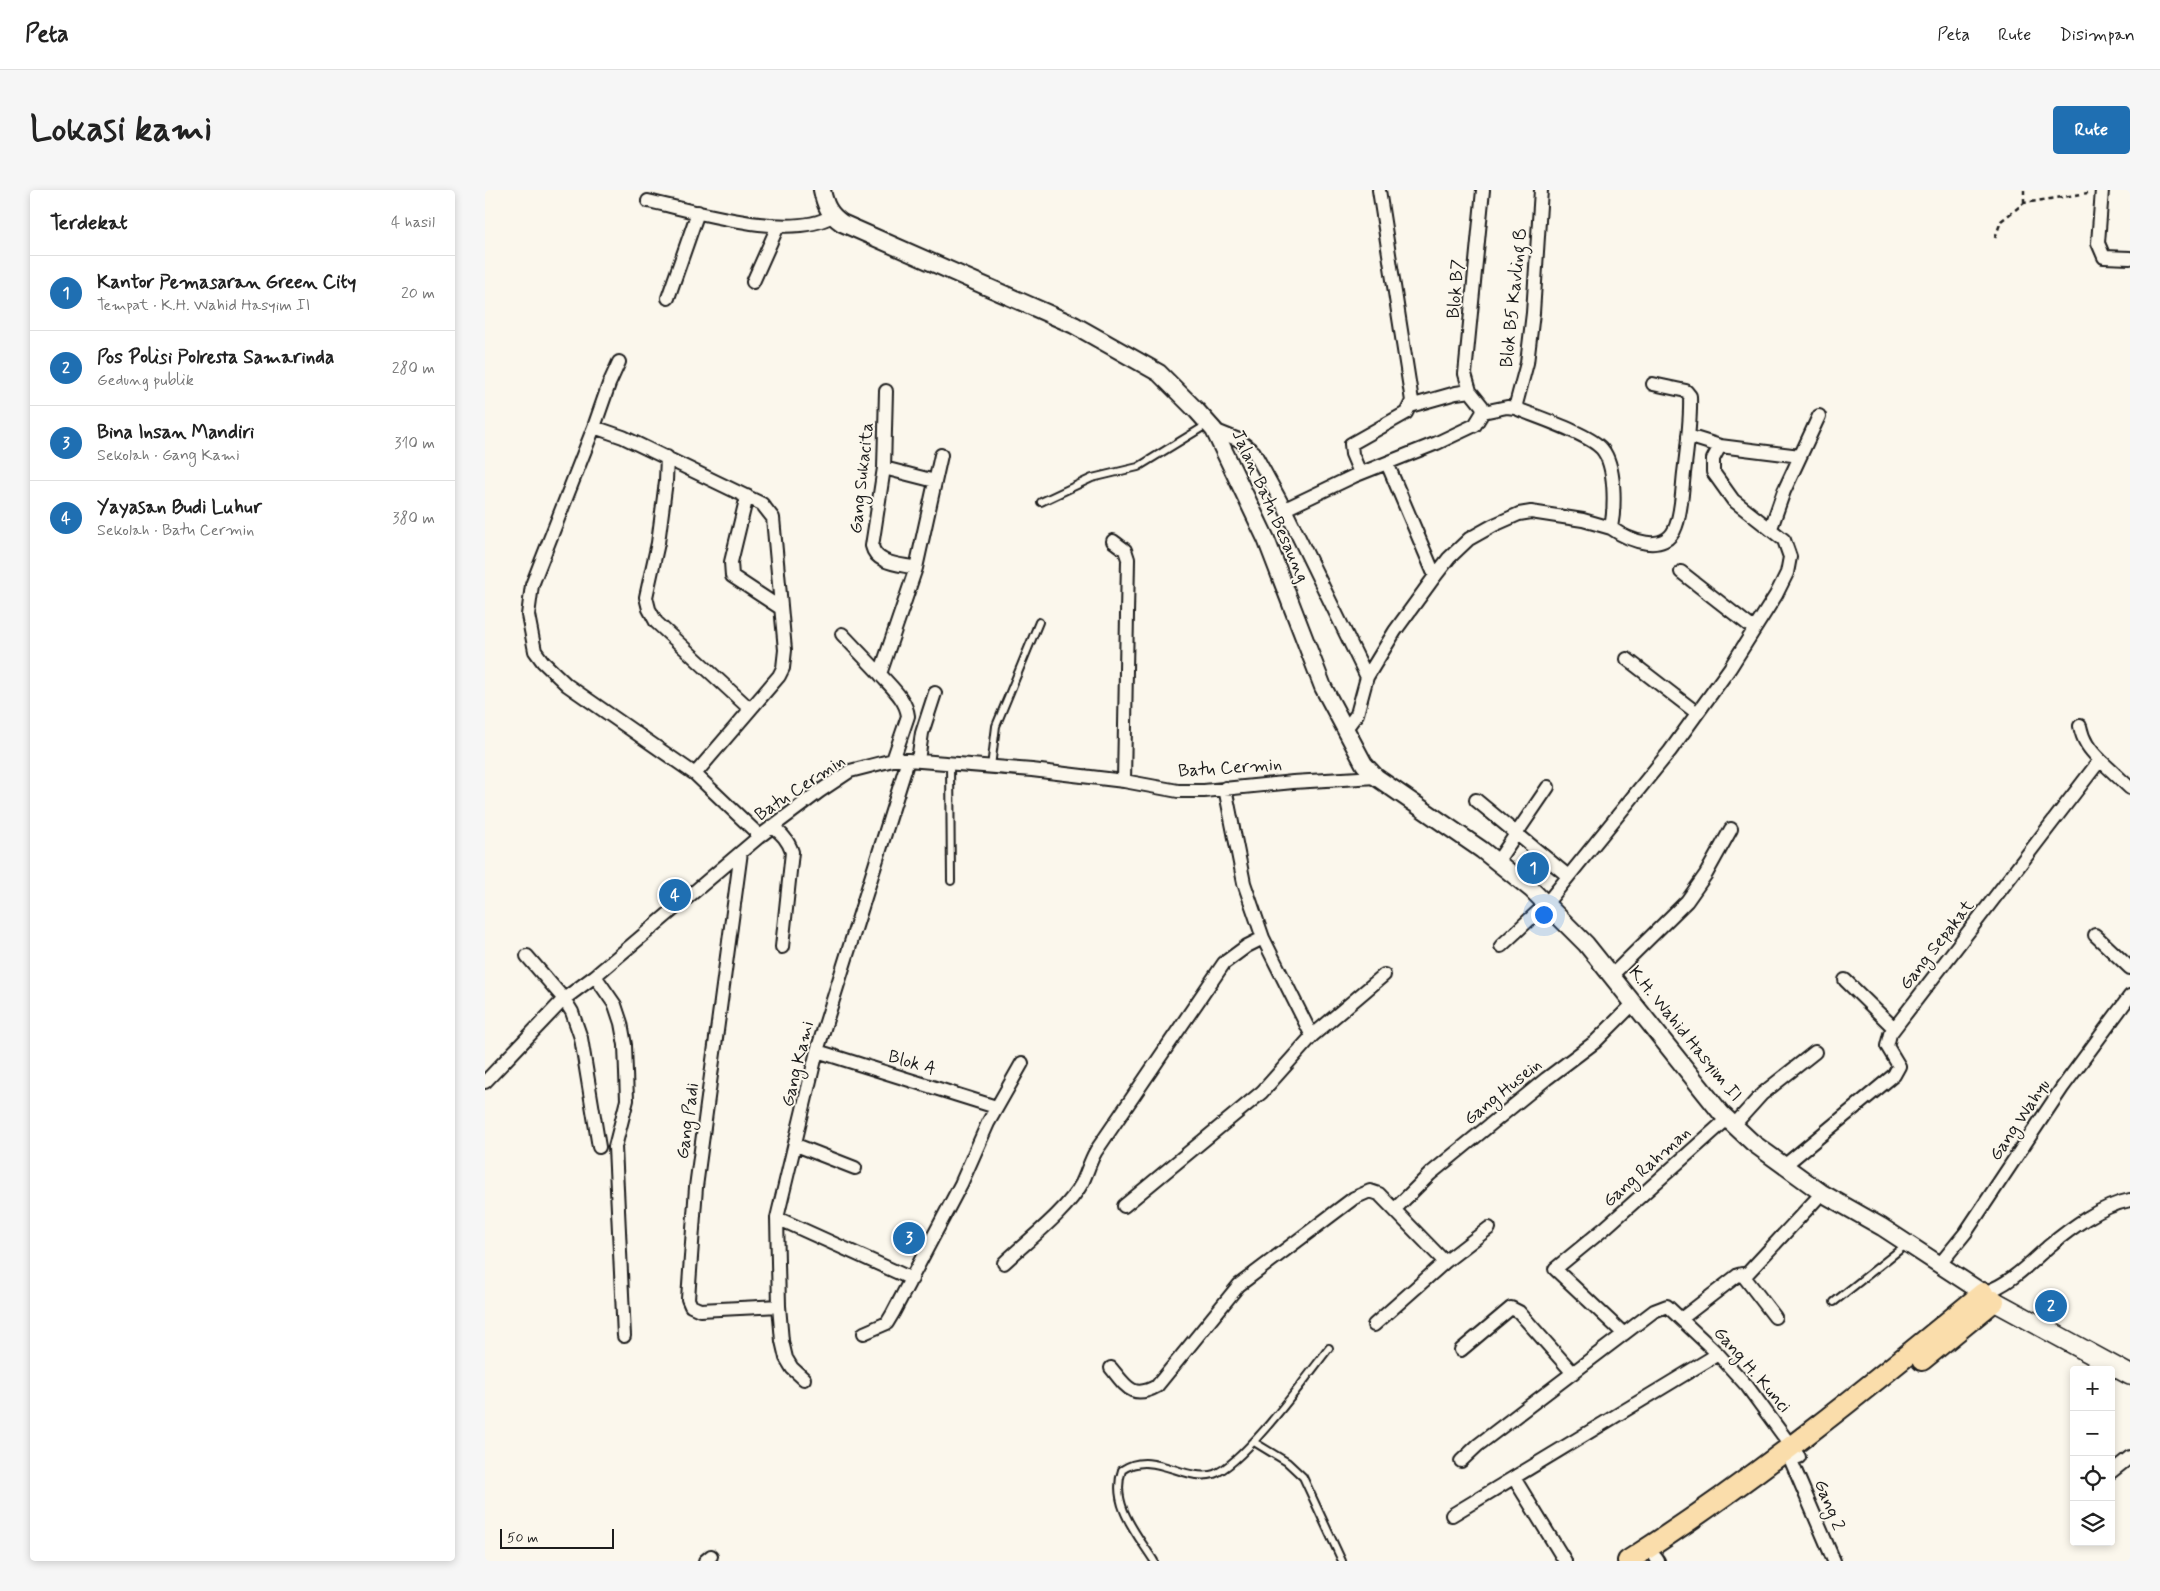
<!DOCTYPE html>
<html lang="id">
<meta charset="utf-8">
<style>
:root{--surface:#fff;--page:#f6f6f6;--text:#222;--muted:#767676;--line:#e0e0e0;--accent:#1f6fb2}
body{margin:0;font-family:Mynerve,sans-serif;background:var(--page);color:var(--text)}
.controls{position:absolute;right:15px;bottom:15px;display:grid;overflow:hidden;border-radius:5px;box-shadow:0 2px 8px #0003}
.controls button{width:45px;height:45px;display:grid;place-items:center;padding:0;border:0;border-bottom:1px solid var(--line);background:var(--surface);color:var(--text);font:25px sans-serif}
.scale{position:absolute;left:15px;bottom:12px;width:114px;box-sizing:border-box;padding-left:5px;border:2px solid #1c1c1c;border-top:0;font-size:14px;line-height:18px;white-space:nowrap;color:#1c1c1c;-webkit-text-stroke:4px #fbf7ec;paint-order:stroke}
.you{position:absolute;left:1058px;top:724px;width:18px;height:18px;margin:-12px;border:4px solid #fff;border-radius:50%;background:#1a73e8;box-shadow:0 0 0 8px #1a73e833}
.badge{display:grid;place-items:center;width:32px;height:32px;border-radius:50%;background:var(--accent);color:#fff;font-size:16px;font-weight:700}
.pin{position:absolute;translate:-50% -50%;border:2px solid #fff;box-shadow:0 1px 5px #0006}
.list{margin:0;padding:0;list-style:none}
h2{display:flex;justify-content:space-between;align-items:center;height:65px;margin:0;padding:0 20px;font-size:21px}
h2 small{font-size:16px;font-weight:400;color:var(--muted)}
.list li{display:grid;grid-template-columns:32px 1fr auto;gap:15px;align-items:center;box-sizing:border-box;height:75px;padding:0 20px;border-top:1px solid var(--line)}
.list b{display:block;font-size:19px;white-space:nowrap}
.list p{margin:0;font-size:16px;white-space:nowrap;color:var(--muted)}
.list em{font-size:16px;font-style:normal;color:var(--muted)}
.icon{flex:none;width:28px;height:28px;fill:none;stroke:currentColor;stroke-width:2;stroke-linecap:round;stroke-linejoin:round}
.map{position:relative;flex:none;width:1645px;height:1371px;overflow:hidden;border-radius:5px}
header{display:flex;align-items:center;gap:30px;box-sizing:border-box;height:70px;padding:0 25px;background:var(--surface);border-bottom:1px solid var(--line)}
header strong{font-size:24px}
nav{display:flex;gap:28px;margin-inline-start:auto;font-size:18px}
.intro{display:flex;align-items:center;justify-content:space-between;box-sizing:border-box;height:120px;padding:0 30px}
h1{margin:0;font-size:35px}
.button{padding:12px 22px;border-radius:5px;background:var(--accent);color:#fff;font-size:18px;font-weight:700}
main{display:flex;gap:30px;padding:0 30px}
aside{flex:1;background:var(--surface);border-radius:5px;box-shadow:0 2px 8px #0003}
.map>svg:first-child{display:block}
</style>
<header>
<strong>Peta</strong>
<nav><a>Peta</a><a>Rute</a><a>Disimpan</a></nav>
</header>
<div class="intro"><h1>Lokasi kami</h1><a class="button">Rute</a></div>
<main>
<aside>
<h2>Terdekat<small>4 hasil</small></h2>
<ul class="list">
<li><span class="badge">1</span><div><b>Kantor Pemasaran Green City</b><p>Tempat · K.H. Wahid Hasyim II</p></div><em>20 m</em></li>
<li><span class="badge">2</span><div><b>Pos Polisi Polresta Samarinda</b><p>Gedung publik</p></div><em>280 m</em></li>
<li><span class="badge">3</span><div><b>Bina Insan Mandiri</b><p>Sekolah · Gang Kami</p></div><em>310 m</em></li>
<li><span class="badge">4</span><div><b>Yayasan Budi Luhur</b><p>Sekolah · Batu Cermin</p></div><em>380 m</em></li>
</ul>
</aside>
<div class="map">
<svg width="1645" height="1371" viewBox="0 0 1645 1371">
<rect width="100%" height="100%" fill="#fbf7ec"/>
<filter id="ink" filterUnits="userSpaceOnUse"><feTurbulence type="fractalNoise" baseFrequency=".02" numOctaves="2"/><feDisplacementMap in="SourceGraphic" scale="10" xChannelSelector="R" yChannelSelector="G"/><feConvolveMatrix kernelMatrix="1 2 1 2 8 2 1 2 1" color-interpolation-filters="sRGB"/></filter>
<g filter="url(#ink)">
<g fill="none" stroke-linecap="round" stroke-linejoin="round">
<defs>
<path id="service" d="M 556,312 L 607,288 L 653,277 L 723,234
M 465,573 L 466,691
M 506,577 L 511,536 L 554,432
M 1349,1112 L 1422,1054
M 769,1252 L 802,1272 L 818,1287 L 857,1371
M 669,1371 C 652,1344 625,1314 637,1280 C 668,1259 700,1293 729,1284 C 759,1274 822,1186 844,1158"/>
<path id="minor" d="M 1617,0 L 1613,53 L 1619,67 L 1645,68
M 163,11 C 210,21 305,51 347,26
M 268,92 L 293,36
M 183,108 L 213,22
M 401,201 L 399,278 L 387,356 C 391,374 414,374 431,378
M 925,216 L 971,203 L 985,201
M 1030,218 L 1042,173 L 1048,123 L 1056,0
M 109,237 L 124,194 L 134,172
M 729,240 L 754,250 L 769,262 L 800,319 L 882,487 L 872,524 L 860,540
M 1203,246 L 1235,256 L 1315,266
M 182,267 L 181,291 L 173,353 L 161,407 L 164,419 L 171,432 L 265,519
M 902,273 L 950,386
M 399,278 L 450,291
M 875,283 L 867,264 L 866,254 L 921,223 L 927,211 L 894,0
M 262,306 L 246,372 L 247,386 L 294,417
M 800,319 L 869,286 L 952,253 L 990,235 L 998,222 L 997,216 L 985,201 L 980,184 L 998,0
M 1126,338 C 1143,350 1181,366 1191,336 C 1197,320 1197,300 1199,283 C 1202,258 1206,231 1205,206 L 1201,201 L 1168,194
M 1286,338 L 1299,301 L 1334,226
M 628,351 L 640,360 L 643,369 L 639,591
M 1196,382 L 1269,439
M 357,444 L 395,484
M 1142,469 L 1212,523
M 882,487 L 910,441 L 950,386 L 964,368 L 984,349 L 1009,335 L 1034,324 L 1046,322 L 1098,330 L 1126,338 C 1130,317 1131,276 1117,259 C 1105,244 1049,226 1030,218 L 1022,217 L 998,222
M 1595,536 C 1598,551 1604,559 1615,570
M 408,570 L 423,526 C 421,509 406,497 395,484 L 431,378 L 456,265
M 433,570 L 437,543 L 450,503
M 210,584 L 294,486 L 298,478 L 300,460 L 288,328 L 277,314 L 138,247 L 109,237 L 47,395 L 43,425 L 50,461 L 58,472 L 82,495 L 210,584 L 275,646
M 740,598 L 759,693 L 778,748 L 827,846
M 991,610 L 1083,686
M 287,636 C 297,644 303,650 307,662 L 297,757
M 256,662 L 211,997 L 203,1109 L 206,1116 L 215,1120 L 294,1116
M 1012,672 L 1063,597
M 1610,745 L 1645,778
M 1016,756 L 1061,714 L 1185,561 L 1245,478 L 1291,405 L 1302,383 L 1305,367 L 1299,350 L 1248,310 L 1228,282 L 1228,269 L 1235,256
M 42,766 L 79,809 L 87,822 L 96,848 L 114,957
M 1127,785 L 1202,711 L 1221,684 L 1246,639
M 110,786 L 130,815 L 136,833 L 140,855 L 142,910 L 130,957 L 139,1146
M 1360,790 L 1409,838
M 332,861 L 511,917
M 0,892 L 79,809 L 110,786 L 275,646 L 335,601 L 365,581 L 408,570 L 423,570 L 547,580 L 639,591 L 693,601 L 719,601 L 808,592 L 891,587
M 1249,935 L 1277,904 L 1330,862
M 311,955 L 370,978
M 1299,976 L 1409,885 L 1414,876 L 1402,856 L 1405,844 L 1615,570 L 1645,598
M 639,1016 L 777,902 L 827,846 L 899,785
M 910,1019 L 945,984 L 1061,889 L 1110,852 L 1149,813
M 292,1028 L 427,1089
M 960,1072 L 1004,1038
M 519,1073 C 542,1051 582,1021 597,993 C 602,983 605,971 611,961 L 739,773 L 762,756 L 778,748
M 1455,1074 L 1481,1042 L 1577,898 L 1645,806
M 1260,1086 L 1337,1003
M 1498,1103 C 1524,1095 1543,1075 1563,1057 C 1586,1038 1615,1016 1645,1010
M 1196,1129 L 1253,1085 L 1257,1084 L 1290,1127
M 379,1143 L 402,1133 L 408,1123 L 476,994 L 503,933 L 537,873
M 1139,1144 L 1070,1079 L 1120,1038 L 1242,929
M 976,1160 L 1026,1118 L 1034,1122 L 1088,1183
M 626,1178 C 641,1196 647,1210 672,1196 L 754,1095 L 869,1008 L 885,1001 L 894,1004 L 960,1072 L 889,1135
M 319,1189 L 307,1178 L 301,1168 L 297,1151 L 294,1116 L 292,1028 L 332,861 L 423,570
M 976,1271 L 993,1255 L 1169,1121 L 1182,1116 L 1233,1164 L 1262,1196 L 1314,1267
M 1307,1273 L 1349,1371
M 1626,1282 L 1645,1267
M 1029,1288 L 1080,1371
M 967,1325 L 1233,1164
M 1171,1368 L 1173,1371
M 220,1371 L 226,1366"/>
<path id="tertiary" d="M 337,0 C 340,15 344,24 357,33 L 589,135 L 674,183 L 712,221 L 729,240 L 781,349 L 838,497 L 879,574 L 891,587 L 997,660 L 1047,700 L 1101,754 L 1236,923 L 1268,953 L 1337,1003 L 1397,1037 L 1498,1103"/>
<path id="secondary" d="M 1498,1103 L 1509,1111 L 1645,1185"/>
<path id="primary" d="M 1437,1170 L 1509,1111
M 1143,1371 C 1268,1291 1383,1198 1498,1103"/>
</defs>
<!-- service casing -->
<use href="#service" stroke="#1c1c1c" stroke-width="10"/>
<!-- minor casing -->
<use href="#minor" stroke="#1c1c1c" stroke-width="16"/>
<!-- tertiary casing -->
<use href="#tertiary" stroke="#1c1c1c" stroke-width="20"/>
<!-- secondary casing -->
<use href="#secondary" stroke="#1c1c1c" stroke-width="22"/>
<!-- primary casing -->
<use href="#primary" stroke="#1c1c1c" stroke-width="24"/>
<!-- path -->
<path stroke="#1c1c1c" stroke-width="2.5" stroke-dasharray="5 4" stroke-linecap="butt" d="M 1539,13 L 1539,0
M 1510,48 L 1516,31 L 1539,13 L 1603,3"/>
<!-- service -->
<use href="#service" stroke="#fbf7ec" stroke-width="6"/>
<!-- minor -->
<use href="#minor" stroke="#fbf7ec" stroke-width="12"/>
<!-- tertiary -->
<use href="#tertiary" stroke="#fbf7ec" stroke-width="16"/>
<!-- secondary -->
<use href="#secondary" stroke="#fbf7ec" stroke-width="19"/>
<!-- primary -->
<use href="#primary" stroke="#faddab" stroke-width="20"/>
</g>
</g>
<g text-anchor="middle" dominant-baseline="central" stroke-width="4" stroke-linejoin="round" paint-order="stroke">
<!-- street labels -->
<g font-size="18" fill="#1c1c1c" stroke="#fbf7ec">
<text transform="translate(971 99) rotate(-85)">Blok B7</text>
<text transform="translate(1029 108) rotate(-84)">Blok B5 Kavling B</text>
<text transform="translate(377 288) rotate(-84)">Gang Sukacita</text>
<text transform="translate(785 316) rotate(66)">Jalan Batu Besaung</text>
<text transform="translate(745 578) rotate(-4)">Batu Cermin</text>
<text transform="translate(315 598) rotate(-34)">Batu Cermin</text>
<text transform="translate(1452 755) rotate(-52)">Gang Sepakat</text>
<text transform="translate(1200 844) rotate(51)">K.H. Wahid Hasyim II</text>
<text transform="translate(427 873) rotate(16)">Blok A</text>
<text transform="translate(313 874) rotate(-76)">Gang Kami</text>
<text transform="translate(1018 902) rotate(-39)">Gang Husein</text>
<text transform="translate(1535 930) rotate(-56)">Gang Wahyu</text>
<text transform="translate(203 931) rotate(-82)">Gang Padi</text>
<text transform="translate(1162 977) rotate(-42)">Gang Rahman</text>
<text transform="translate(1267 1180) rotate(49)">Gang H. Kunci</text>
<text transform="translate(1344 1315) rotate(68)">Gang 2</text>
</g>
</g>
</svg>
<div class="controls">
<button>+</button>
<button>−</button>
<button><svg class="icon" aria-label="locate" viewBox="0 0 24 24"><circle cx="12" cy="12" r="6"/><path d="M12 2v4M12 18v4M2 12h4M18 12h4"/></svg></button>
<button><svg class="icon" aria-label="layers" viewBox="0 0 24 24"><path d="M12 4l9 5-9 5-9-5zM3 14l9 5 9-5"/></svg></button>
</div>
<div class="scale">50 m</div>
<div class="you"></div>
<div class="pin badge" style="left:1048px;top:678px">1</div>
<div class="pin badge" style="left:1566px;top:1116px">2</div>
<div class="pin badge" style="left:424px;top:1048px">3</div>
<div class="pin badge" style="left:190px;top:705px">4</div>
</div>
</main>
